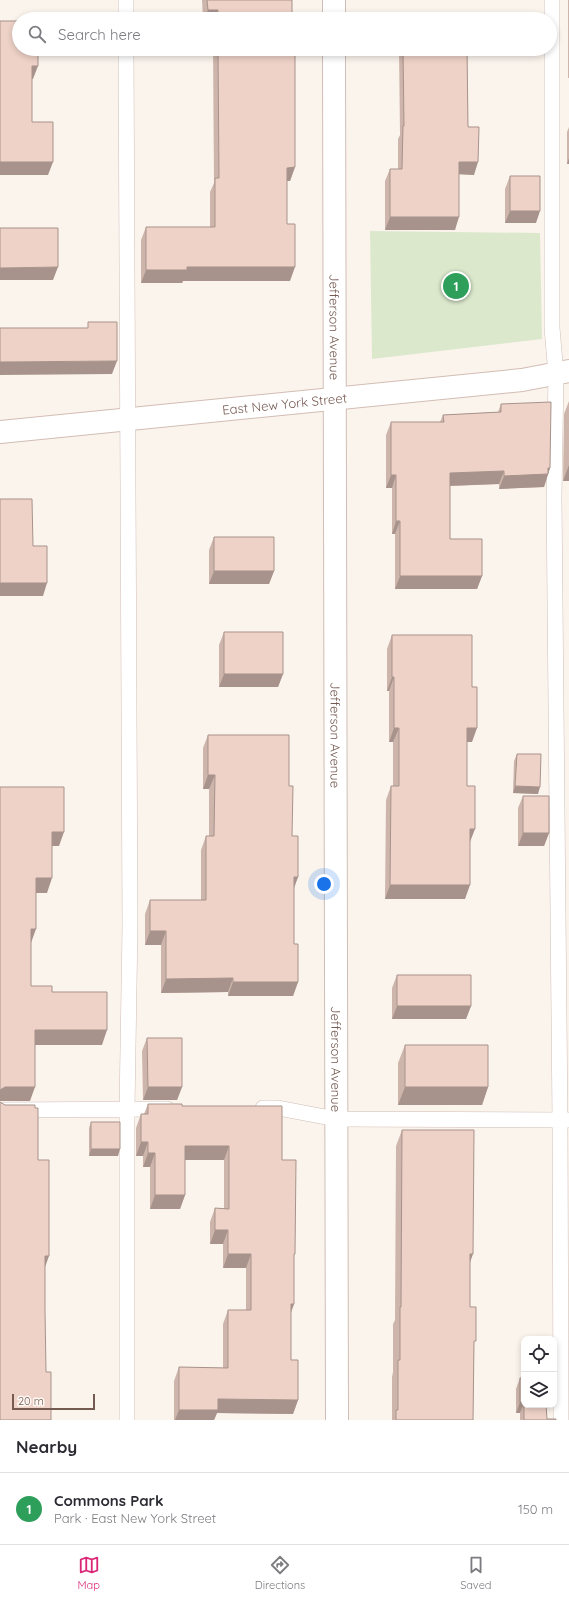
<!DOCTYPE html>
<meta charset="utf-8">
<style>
:root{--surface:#fff;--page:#f2f2f3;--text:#2b2b33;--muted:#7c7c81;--line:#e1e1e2;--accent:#db2777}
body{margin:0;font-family:Quicksand,sans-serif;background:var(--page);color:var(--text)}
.controls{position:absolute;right:12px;bottom:12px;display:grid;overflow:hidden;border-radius:8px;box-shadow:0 2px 6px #0003}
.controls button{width:36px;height:36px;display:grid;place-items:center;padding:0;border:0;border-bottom:1px solid var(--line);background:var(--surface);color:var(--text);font:20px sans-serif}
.scale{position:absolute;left:12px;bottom:10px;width:83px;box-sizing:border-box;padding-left:4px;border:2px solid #755a51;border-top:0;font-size:11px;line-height:14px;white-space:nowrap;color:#755a51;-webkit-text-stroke:3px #fef9f4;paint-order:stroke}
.you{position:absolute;left:324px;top:884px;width:14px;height:14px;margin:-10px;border:3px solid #fff;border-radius:50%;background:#1a73e8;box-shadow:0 0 0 6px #1a73e833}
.badge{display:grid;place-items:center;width:26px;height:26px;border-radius:50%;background:var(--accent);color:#fff;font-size:13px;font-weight:700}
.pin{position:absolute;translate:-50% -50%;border:2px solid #fff;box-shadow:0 1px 4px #0006}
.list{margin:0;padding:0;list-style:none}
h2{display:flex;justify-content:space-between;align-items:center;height:52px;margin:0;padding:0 16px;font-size:17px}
h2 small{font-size:13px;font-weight:400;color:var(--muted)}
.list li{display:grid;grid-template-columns:26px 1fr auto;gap:12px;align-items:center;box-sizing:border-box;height:72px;padding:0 16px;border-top:1px solid var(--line)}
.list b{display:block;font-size:15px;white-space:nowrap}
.list p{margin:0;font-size:13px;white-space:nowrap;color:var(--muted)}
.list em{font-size:13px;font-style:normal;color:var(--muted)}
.icon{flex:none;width:22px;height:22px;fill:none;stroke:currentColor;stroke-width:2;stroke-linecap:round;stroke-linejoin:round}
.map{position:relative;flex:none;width:569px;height:1420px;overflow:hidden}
.search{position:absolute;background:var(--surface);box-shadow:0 2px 6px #0003;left:12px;right:12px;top:12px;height:44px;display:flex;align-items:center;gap:10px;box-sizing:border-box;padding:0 14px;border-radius:22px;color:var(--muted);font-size:15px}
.sheet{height:124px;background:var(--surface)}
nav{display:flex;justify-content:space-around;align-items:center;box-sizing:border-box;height:56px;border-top:1px solid var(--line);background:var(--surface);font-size:11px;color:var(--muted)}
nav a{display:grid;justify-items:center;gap:2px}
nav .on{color:var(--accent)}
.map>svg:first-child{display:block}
</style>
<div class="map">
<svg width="569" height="1420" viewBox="0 0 569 1420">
<rect width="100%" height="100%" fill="#fbf4ed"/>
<!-- green -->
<path fill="#dbe8cc" d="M 370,231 L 540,233 L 542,339 L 372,359 Z"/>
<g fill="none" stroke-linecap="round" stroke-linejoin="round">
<defs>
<path id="lane" d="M 126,0 L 126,19
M 552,0 L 552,328 L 556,374 L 554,497 L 560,1120 L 561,1420
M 126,49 L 130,926 L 127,1109 L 127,1420
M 263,1108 L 278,1108 L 336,1119 L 569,1120
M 0,1110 L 167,1109"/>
<g id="street">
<path d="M 334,0 L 334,19"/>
<path id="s1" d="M 334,49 L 337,1420"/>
</g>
<g id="secondary">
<path id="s2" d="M 0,432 L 522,380 L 569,371"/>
</g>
</defs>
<!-- lane casing -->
<use href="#lane" stroke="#cfbeb6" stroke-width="16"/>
<!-- street casing -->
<use href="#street" stroke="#cfbeb6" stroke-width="24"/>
<!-- secondary casing -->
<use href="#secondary" stroke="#d2bdb3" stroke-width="24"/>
<!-- lane -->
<use href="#lane" stroke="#fff" stroke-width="15"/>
<!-- street -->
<use href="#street" stroke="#fff" stroke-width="22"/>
<!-- secondary -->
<use href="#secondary" stroke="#fff" stroke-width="22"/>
</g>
<!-- wall -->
<path fill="#cdb5ab" d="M 202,0 L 292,0 L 292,19 L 203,19 Z
M 568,0 L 569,0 L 569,78 L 568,78 Z
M 213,49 L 295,49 L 295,167 L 290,181 L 287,181 L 287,224 L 290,281 L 183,281 L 182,283 L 141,283 L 141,240 L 146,227 L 210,227 L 210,192 L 214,183 Z
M 399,49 L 467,49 L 468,127 L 474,175 L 459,174 L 455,230 L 385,230 L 385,181 L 390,169 L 398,169 L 398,139 L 400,135 Z
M 569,127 L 569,164 L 567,164 L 567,132 Z
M 510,176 L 536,223 L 505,223 L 505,189 Z
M 569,401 L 569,481 L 563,481 L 564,414 Z
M 501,404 L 550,468 L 544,487 L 499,489 L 499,484 L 450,486 L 450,539 L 482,576 L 477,589 L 395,589 L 395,534 L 392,534 L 392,488 L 386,488 L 386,435 L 391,422 L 440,422 L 443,415 L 498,412 Z
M 214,537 L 274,571 L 269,584 L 209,584 L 209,550 Z
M 224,632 L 283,674 L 278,687 L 219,687 L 219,645 Z
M 392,635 L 472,742 L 467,742 L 467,786 L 470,842 L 465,899 L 385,899 L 386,800 L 391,786 L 393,786 L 393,742 L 389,742 L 389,691 L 387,691 L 387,649 Z
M 208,735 L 289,786 L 292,836 L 298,877 L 294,886 L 294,944 L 298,982 L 293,996 L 228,996 L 228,992 L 161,993 L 161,945 L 145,945 L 145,914 L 150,900 L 201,900 L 201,850 L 206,836 L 209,836 L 209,789 L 203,789 L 203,748 Z
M 517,754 L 538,794 L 513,793 L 514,761 Z
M 523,796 L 549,833 L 544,846 L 518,846 L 518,808 Z
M 397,975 L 471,1006 L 466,1019 L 392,1019 L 392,988 Z
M 147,1038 L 182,1087 L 177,1100 L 143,1100 L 142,1051 Z
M 405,1045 L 488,1087 L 482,1105 L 398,1105 L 398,1063 Z
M 148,1104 L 182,1106 L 282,1160 L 294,1259 L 294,1304 L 291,1312 L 291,1360 L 298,1400 L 293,1414 L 217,1413 L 214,1420 L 174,1420 L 174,1381 L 179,1367 L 223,1368 L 223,1324 L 228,1310 L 246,1310 L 246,1268 L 223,1268 L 223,1244 L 210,1244 L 210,1222 L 215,1208 L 224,1209 L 224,1160 L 185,1160 L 185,1195 L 180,1209 L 150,1209 L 150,1167 L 143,1167 L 143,1156 L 136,1156 L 136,1128 L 141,1114 L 144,1114 Z
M 91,1122 L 118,1156 L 89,1156 L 89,1128 Z
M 402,1130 L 470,1262 L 470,1307 L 474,1347 L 473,1420 L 392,1420 L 392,1377 L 393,1372 L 393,1324 L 395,1320 L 396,1146 Z
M 520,1378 L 547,1419 L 556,1420 L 520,1420 L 520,1413 L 516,1413 L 516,1389 Z"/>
<!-- shaded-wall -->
<path fill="#a7938b" d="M 208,10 L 218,10 L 214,19 L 204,19 Z
M 32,66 L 38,66 L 33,79 L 27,79 Z
M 569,158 L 569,164 L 567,164 Z
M 0,162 L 53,162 L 48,175 L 0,175 Z
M 459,162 L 478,162 L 474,175 L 455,174 Z
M 295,167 L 290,181 L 282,181 L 287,168 Z
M 510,211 L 540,211 L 536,223 L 505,223 Z
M 390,217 L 459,217 L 455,230 L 385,230 Z
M 58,267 L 53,280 L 0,280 L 0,268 Z
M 187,267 L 295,267 L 290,281 L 183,281 L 182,283 L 141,283 L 146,270 Z
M 117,361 L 112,374 L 0,375 L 0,362 Z
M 569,465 L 569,481 L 563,481 Z
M 548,468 L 550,468 L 544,487 L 499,489 L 504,476 Z
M 504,471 L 499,484 L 445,486 L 450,473 Z
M 391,475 L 396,475 L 392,488 L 386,488 Z
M 396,521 L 400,521 L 395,534 L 392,534 Z
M 214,571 L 274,571 L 269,584 L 209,584 Z
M 400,576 L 482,576 L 477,589 L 395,589 Z
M 0,583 L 47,583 L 43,596 L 0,596 Z
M 224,674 L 283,674 L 278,687 L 219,687 Z
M 392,677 L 394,677 L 389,691 L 387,691 Z
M 394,728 L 399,728 L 393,742 L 389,742 Z
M 467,728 L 477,728 L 472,742 L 462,742 Z
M 208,775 L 215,775 L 209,789 L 203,789 Z
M 515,786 L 540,787 L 538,794 L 513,793 Z
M 470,829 L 475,829 L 470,842 Z
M 52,832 L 64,832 L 59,846 L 47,846 Z
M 523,833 L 549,833 L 544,846 L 518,846 Z
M 294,877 L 298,877 L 293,891 Z
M 36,878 L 52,878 L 47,893 L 31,893 Z
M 390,885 L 470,885 L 465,899 L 385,899 Z
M 31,929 L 36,929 L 31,943 Z
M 150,931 L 166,931 L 161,945 L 145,945 Z
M 233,978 L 228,992 L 161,993 L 166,979 Z
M 233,982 L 298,982 L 293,996 L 228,996 Z
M 397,1006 L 471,1006 L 466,1019 L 392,1019 Z
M 35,1030 L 107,1030 L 102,1045 L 30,1045 Z
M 5,1087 L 35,1087 L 30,1101 L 0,1101 L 0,1090 Z
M 148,1087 L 182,1087 L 177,1100 L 143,1100 Z
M 405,1087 L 488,1087 L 482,1105 L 398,1105 Z
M 141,1142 L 148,1142 L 143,1156 L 136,1156 Z
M 185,1146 L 229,1146 L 224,1160 L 180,1160 Z
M 91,1149 L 120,1149 L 118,1156 L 89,1156 Z
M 148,1153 L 155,1153 L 150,1167 L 143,1167 Z
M 155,1195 L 185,1195 L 180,1209 L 150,1209 Z
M 215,1230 L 228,1230 L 223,1244 L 210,1244 Z
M 228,1254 L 251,1254 L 246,1268 L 223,1268 Z
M 470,1254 L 473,1254 L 467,1271 Z
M 45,1256 L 49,1256 L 44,1270 Z
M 291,1304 L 294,1304 L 289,1318 Z
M 218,1399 L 298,1400 L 293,1414 L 217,1413 L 214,1420 L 175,1420 L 179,1410 Z
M 520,1402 L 524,1402 L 524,1403 L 520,1413 L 516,1413 Z"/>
<!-- building -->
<path fill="#eed2c7" stroke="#a7938b" d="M 207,0 L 292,0 L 292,19 L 218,19 L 218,10 L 208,10 Z
M 0,21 L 19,21 L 19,49 L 38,49 L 38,66 L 32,66 L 32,122 L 53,122 L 53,162 L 0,162 Z
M 218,49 L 295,49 L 295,167 L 287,168 L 287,224 L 295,224 L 295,267 L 187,267 L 187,270 L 146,270 L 146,227 L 215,227 L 215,178 L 219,178 Z
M 403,49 L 467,49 L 468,127 L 479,127 L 478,162 L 459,162 L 459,217 L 390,217 L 390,169 L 402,169 L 403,126 L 404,126 Z
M 510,176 L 540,176 L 540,211 L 510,211 Z
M 0,228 L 58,228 L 58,267 L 0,268 Z
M 88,322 L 117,322 L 117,361 L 0,362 L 0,328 L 88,328 Z
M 551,402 L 550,468 L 548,468 L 548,474 L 504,476 L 504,471 L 450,473 L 450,539 L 482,539 L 482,576 L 400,576 L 400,521 L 396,521 L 396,475 L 391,475 L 391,422 L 444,422 L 443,415 L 501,412 L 501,404 Z
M 0,499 L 32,499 L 33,546 L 47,546 L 47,583 L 0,583 Z
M 214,537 L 274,537 L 274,571 L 214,571 Z
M 224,632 L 283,632 L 283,674 L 224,674 Z
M 392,635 L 472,635 L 472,687 L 477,687 L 477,728 L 467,728 L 467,786 L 475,786 L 475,829 L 470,829 L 470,885 L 390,885 L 391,786 L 399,786 L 399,728 L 394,728 L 394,677 L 392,677 Z
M 208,735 L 289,735 L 289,786 L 293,786 L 292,836 L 298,836 L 298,877 L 294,877 L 294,944 L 298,944 L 298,982 L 233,982 L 233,978 L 166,979 L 166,931 L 150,931 L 150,900 L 206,900 L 206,836 L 214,836 L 215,775 L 208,775 Z
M 517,754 L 541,754 L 540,787 L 515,786 Z
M 0,787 L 64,787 L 64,832 L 52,832 L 52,878 L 36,878 L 36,929 L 31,929 L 31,986 L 52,986 L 52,992 L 107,992 L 107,1030 L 35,1030 L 35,1087 L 5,1087 L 0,1090 Z
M 523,796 L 549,796 L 549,833 L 523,833 Z
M 397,975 L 471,975 L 471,1006 L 397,1006 Z
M 147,1038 L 182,1038 L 182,1087 L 148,1087 Z
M 405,1045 L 488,1045 L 488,1087 L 405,1087 Z
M 0,1102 L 5,1105 L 35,1105 L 35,1108 L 38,1108 L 38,1160 L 49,1160 L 49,1256 L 45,1256 L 45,1310 L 46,1372 L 51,1372 L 51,1420 L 0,1420 Z
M 148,1104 L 182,1104 L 182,1106 L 282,1106 L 282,1160 L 296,1160 L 295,1254 L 294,1254 L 294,1304 L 291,1304 L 291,1360 L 298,1360 L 298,1400 L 218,1399 L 218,1410 L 179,1410 L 179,1367 L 228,1368 L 228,1310 L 251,1310 L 251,1254 L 228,1254 L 228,1230 L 215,1230 L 215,1208 L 229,1209 L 229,1146 L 185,1146 L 185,1195 L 155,1195 L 155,1153 L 148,1153 L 148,1142 L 141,1142 L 141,1114 L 148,1114 Z
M 91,1122 L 120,1122 L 120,1149 L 91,1149 Z
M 402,1130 L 474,1130 L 473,1254 L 470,1254 L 470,1307 L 476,1307 L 476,1341 L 474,1341 L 473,1420 L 396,1420 L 396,1410 L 398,1410 L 398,1360 L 400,1360 L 400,1307 L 401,1307 Z
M 520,1378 L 524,1378 L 524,1402 L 520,1402 Z
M 524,1405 L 546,1405 L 547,1419 L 556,1419 L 556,1420 L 524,1420 Z"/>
<g text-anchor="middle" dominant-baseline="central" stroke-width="4" stroke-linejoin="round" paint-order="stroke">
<!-- street labels -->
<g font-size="13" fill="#755a51" stroke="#fef9f4">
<text stroke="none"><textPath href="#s1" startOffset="278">Jefferson Avenue</textPath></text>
<text stroke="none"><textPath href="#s2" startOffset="286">East New York Street</textPath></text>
<text stroke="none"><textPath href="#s1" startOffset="686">Jefferson Avenue</textPath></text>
<text stroke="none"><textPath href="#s1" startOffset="1010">Jefferson Avenue</textPath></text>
</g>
</g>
</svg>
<div class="controls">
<button><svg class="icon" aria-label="locate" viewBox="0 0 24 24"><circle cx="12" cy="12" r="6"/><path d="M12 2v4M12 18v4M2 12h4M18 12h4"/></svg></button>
<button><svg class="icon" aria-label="layers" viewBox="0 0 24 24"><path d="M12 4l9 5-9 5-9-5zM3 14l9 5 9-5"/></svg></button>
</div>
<div class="scale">20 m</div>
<div class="you"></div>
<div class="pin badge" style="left:456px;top:286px;background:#2e9e5b">1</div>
<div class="search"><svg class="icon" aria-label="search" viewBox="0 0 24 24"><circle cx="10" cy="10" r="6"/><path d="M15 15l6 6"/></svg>Search here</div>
</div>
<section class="sheet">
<h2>Nearby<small></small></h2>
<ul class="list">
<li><span class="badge" style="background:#2e9e5b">1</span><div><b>Commons Park</b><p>Park · East New York Street</p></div><em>150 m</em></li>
</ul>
</section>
<nav>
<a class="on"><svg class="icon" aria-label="map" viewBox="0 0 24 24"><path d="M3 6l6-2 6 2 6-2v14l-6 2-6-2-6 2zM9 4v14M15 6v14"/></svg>Map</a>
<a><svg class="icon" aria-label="directions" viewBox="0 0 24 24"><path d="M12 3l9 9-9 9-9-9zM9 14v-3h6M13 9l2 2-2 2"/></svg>Directions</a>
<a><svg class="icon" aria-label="saved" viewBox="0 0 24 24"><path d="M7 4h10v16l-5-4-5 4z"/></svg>Saved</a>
</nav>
